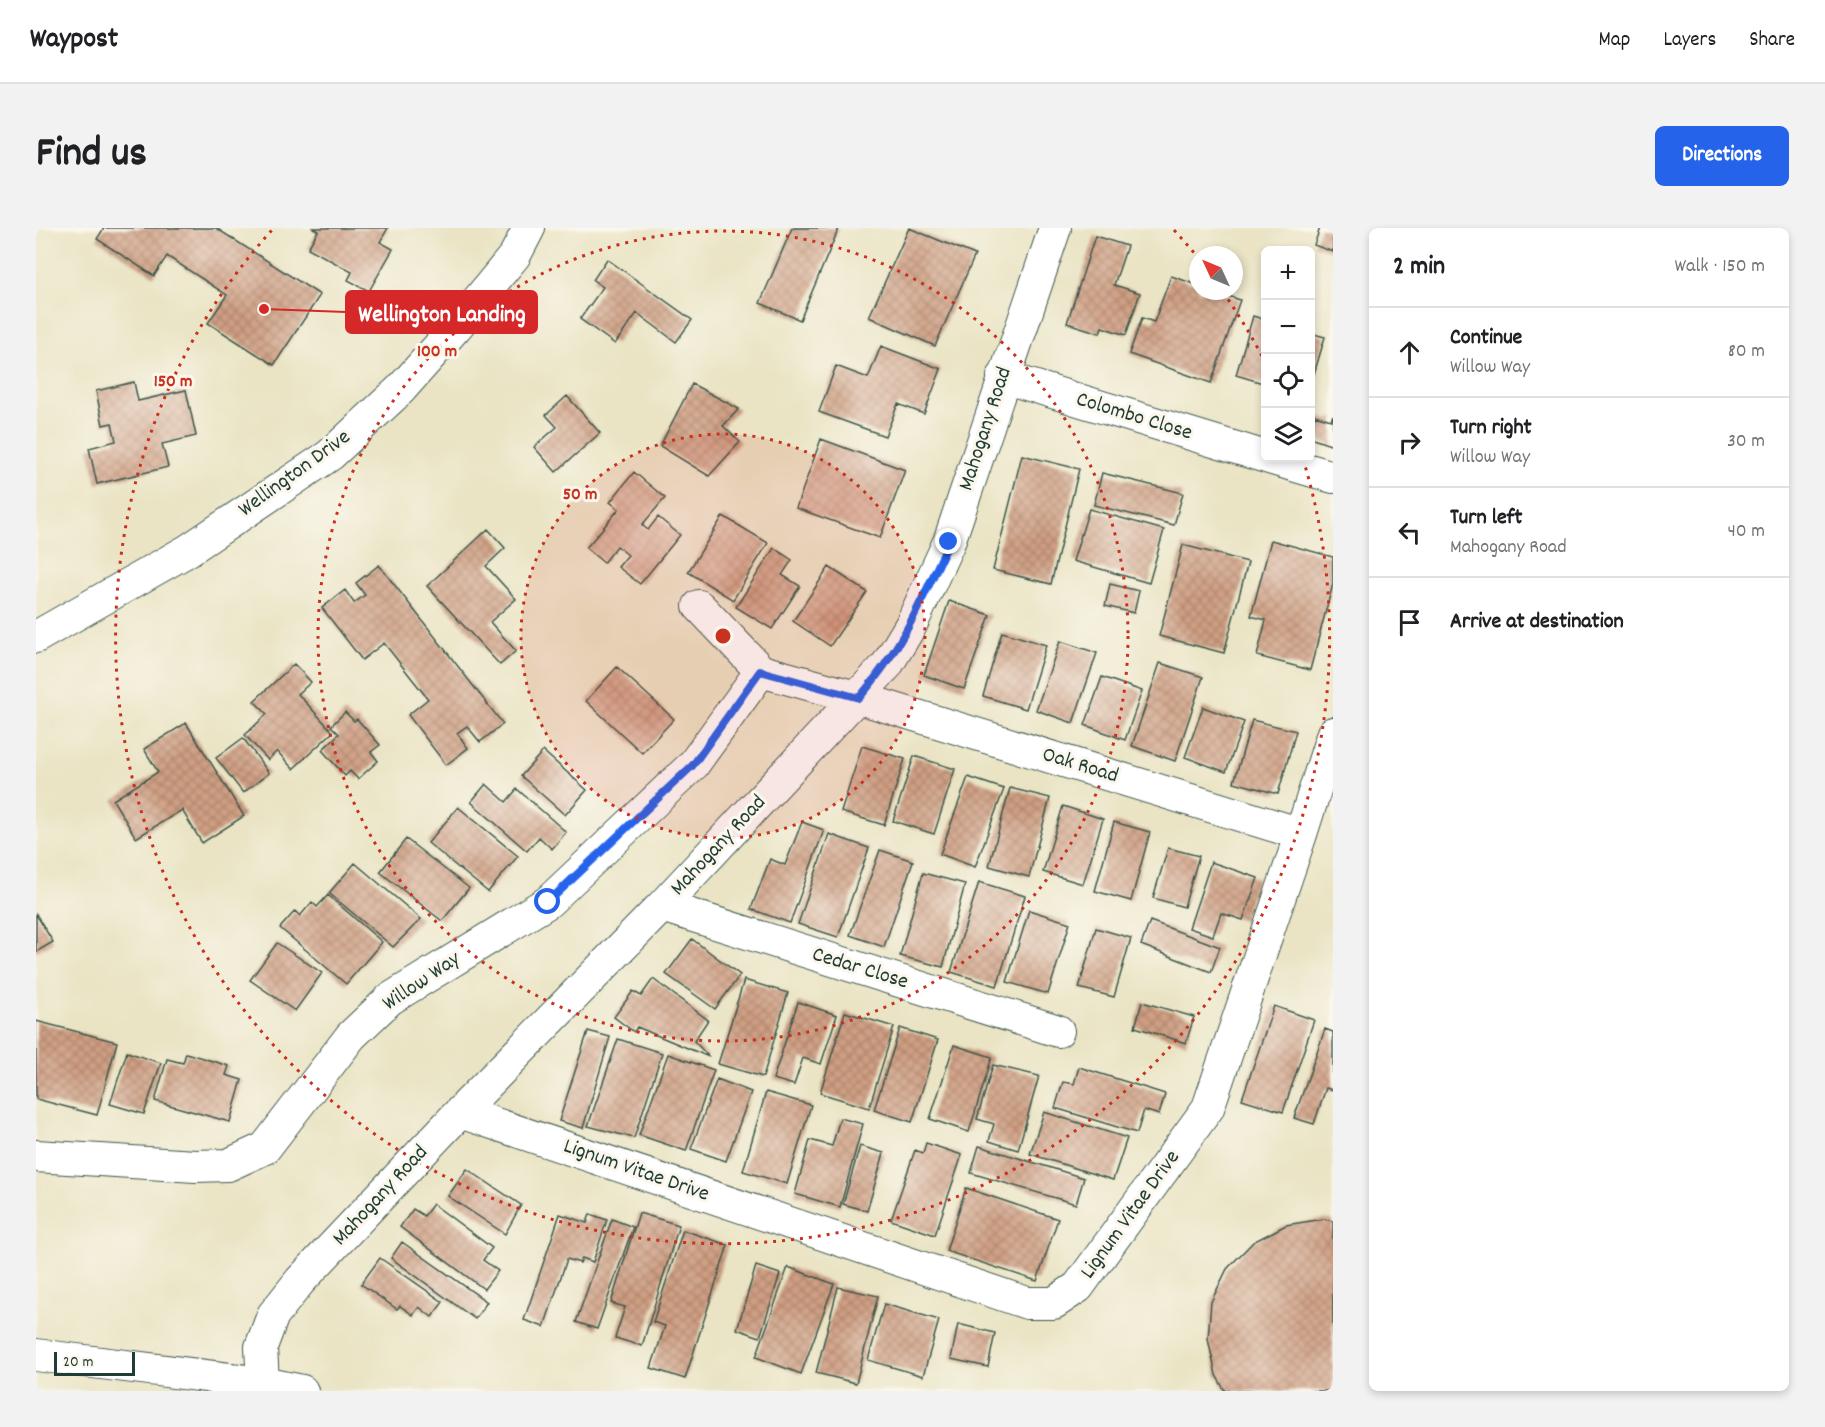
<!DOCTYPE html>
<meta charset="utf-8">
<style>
:root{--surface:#fff;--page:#f2f2f2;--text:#202124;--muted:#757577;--line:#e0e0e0;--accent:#2563eb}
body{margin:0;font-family:Dekko,sans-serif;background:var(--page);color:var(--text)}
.controls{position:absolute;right:18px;top:18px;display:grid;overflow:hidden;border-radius:9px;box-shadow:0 3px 9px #0003}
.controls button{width:54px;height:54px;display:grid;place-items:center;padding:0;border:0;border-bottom:2px solid var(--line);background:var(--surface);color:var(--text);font:30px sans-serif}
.compass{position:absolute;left:1153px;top:18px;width:54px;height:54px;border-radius:50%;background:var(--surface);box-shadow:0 3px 9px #0003;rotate:314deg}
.scale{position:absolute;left:18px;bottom:15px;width:81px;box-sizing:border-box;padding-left:6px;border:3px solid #1f3d34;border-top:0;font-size:16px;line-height:21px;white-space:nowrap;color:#1f3d34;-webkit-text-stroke:4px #fbf7ec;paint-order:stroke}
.stop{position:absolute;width:18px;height:18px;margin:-14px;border:4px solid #2563eb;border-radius:50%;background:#fff}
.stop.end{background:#2563eb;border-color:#fff;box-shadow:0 2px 6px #0008}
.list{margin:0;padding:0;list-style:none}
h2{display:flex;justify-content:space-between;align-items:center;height:78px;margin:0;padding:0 24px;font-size:26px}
h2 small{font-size:20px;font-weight:400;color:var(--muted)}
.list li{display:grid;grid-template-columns:39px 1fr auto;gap:18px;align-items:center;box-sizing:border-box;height:90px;padding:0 24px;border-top:2px solid var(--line)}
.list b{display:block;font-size:22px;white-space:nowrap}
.list p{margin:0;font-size:20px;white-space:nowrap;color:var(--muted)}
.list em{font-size:20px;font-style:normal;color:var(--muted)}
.icon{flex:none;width:33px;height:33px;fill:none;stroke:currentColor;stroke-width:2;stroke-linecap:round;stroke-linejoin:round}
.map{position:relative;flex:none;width:1297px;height:1163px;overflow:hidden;border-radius:9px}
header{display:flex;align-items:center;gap:36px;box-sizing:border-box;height:84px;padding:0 30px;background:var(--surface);border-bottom:2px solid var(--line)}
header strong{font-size:28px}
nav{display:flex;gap:33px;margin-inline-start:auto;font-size:21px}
.intro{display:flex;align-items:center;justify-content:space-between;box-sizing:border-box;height:144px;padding:0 36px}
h1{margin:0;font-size:42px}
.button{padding:15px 27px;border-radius:9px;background:var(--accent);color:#fff;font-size:21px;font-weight:700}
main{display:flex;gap:36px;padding:0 36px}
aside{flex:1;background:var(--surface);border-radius:9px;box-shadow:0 3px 9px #0003}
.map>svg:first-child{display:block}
</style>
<header>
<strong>Waypost</strong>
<nav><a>Map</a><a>Layers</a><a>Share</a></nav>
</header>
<div class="intro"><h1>Find us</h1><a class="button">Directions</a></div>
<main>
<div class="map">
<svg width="1297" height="1163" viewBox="0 0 1297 1163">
<defs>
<pattern id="building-cross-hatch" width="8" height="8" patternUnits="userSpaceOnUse" patternTransform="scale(1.5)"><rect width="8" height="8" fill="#d09f83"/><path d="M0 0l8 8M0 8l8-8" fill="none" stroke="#a8836c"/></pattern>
</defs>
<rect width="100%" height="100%" fill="#fbf7ec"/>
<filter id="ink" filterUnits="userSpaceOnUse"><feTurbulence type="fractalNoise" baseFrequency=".0167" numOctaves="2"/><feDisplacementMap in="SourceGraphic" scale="12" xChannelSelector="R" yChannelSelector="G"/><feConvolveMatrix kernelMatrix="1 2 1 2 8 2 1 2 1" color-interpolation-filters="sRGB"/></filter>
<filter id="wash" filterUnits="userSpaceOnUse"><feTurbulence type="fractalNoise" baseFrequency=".008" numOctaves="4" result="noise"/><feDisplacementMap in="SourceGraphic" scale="24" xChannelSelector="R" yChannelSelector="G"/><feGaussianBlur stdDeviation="1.35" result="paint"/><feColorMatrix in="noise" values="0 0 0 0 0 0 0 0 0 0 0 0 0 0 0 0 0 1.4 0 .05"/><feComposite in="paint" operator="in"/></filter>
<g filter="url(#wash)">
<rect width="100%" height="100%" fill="#eae4c5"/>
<g id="blocks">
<!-- building -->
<path fill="url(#building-cross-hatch)" d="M 68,0 L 180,0 L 284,67 L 238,137 L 172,95 L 191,67 L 131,28 L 118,48 L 61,11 Z
M 277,0 L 352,0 L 344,14 L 357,21 L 333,63 L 312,52 L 316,44 L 272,20 L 282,3 Z
M 756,0 L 803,0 L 764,92 L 724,75 Z
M 873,0 L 939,27 L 899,118 L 833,89 Z
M 1284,0 L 1297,0 L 1297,24 L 1278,17 Z
M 1059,8 L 1091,18 L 1078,57 L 1104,65 L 1090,107 L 1066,99 L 1064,105 L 1031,95 Z
M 571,31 L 656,92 L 640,114 L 601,85 L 579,116 L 544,91 L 567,59 L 557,52 Z
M 1135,48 L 1162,57 L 1162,63 L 1178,63 L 1204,72 L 1175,155 L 1093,126 L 1106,90 L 1118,94 Z
M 1217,88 L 1230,92 L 1230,156 L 1200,147 Z
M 1274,105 L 1289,109 L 1275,156 L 1274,155 Z
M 845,118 L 905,141 L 888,186 L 862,176 L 849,208 L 783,184 L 800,138 L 832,150 Z
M 98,154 L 102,173 L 150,162 L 160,208 L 126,216 L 132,239 L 61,256 L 53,220 L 80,213 L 76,195 L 67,197 L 60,163 Z
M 656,156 L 703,181 L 687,198 L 704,214 L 673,248 L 624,218 Z
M 531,168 L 564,205 L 520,244 L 498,219 L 521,199 L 510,187 Z
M 1279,187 L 1295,192 L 1297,187 L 1297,218 L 1274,210 Z
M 785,211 L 869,242 L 844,310 L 760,280 Z
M 986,227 L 1043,241 L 1015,356 L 957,342 Z
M 598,244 L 629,270 L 606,297 L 612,302 L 622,289 L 644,307 L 604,356 L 582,339 L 592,327 L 581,318 L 568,335 L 550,320 L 583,281 L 574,274 Z
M 1066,245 L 1147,265 L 1138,297 L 1058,277 Z
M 1053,281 L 1128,302 L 1113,355 L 1037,333 Z
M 687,288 L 732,315 L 697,372 L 652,344 Z
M 452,301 L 469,320 L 450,338 L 480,371 L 454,394 L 480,423 L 464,437 L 391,358 Z
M 1235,312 L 1297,329 L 1297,356 L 1274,442 L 1221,428 L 1230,392 L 1215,388 Z
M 1147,317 L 1212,334 L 1188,425 L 1123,408 Z
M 738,320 L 756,332 L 746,347 L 764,358 L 736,401 L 700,379 Z
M 343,337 L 467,496 L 444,514 L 431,498 L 421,505 L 432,520 L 410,537 L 372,487 L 392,471 L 348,415 L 326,432 L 286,380 L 309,362 L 318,375 L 329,367 L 320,355 Z
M 793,339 L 831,364 L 794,418 L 757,393 Z
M 1074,356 L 1103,363 L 1098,385 L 1069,378 Z
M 913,373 L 954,387 L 928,461 L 888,447 Z
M 966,404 L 1010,417 L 990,481 L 947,468 Z
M 1024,413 L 1061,425 L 1037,495 L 1000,482 Z
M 1124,435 L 1167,449 L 1139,533 L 1096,518 Z
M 258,436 L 275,454 L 262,466 L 297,504 L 257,541 L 241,523 L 232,532 L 209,507 L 231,486 L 218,473 Z
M 581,439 L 638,491 L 606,525 L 550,473 Z
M 1066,449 L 1106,463 L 1089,512 L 1049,497 Z
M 1167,479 L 1208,494 L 1190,544 L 1149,529 Z
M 309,484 L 318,493 L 321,491 L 344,517 L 335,524 L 342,533 L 322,551 L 314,543 L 309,548 L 286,522 L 303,506 L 295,498 Z
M 1216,492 L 1260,503 L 1242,566 L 1198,554 Z
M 150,495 L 208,588 L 166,615 L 146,582 L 100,610 L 77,572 L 122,544 L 108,521 Z
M 207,510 L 233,545 L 207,565 L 180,530 Z
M 826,518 L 869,531 L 848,597 L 805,584 Z
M 507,523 L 551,562 L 529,587 L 485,548 Z
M 878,528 L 919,541 L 898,606 L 857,593 Z
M 932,549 L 968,561 L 939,639 L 904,626 Z
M 450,556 L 470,574 L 481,561 L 530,604 L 516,621 L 503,609 L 491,623 L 435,574 Z
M 974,560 L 1014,570 L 993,649 L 953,638 Z
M 1027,578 L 1067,591 L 1047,656 L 1007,644 Z
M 422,579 L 482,628 L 452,664 L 392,615 Z
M 766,594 L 788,602 L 754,695 L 715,681 L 734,631 L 749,637 Z
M 1078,594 L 1114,604 L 1095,673 L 1059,663 Z
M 793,606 L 833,620 L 802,709 L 762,696 Z
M 370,611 L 433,660 L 406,693 L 344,644 Z
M 1132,620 L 1163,628 L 1148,679 L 1117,670 Z
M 844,622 L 877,633 L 848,719 L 814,707 Z
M 1175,634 L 1222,650 L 1207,692 L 1185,685 L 1177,708 L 1153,700 Z
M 319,635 L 385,691 L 357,719 L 293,665 Z
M 887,645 L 929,656 L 907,739 L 864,728 Z
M 943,654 L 989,668 L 961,758 L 915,744 Z
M 292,667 L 346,714 L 310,756 L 244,700 L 259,683 L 264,688 L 276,674 L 281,679 Z
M 993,682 L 1034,695 L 1012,766 L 971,754 Z
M 0,686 L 17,714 L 0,724 Z
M 1114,693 L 1184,719 L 1175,744 L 1105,717 Z
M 1060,700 L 1095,710 L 1078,769 L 1043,760 Z
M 656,711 L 704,747 L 679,781 L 630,746 Z
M 241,715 L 286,745 L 259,783 L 214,752 Z
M 617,751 L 672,792 L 658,813 L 673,829 L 601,799 L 598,804 L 578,789 L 597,763 L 605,768 Z
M 708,752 L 752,765 L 727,849 L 682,836 Z
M 762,774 L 801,787 L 785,836 L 767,830 L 758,857 L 737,851 Z
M 1106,774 L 1158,789 L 1150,815 L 1099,799 Z
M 1238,778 L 1278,792 L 1247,884 L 1206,871 Z
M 809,784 L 858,799 L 833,880 L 784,865 Z
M 0,793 L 81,814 L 61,887 L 0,871 Z
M 864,800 L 902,812 L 876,894 L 838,882 Z
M 1289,801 L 1297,804 L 1297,862 L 1290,860 L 1278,896 L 1258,890 Z
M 552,803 L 574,809 L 547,900 L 523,893 Z
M 582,811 L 626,825 L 598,910 L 552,898 Z
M 918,817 L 956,829 L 933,904 L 894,891 Z
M 91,824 L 125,835 L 108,886 L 74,876 Z
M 150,825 L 193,838 L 190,847 L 206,852 L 194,894 L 119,873 L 131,831 L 147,835 Z
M 632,826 L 678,842 L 650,923 L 603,907 Z
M 957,837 L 1003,848 L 982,922 L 953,913 L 958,896 L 941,891 Z
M 1043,839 L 1129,866 L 1123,887 L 1108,882 L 1101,905 L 1019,880 L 1027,854 L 1038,856 Z
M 681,851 L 715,864 L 690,933 L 655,921 Z
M 730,864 L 775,877 L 751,956 L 707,943 Z
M 1008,884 L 1091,910 L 1077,952 L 994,926 Z
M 804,890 L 827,896 L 804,979 L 759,966 L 774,912 L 796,918 Z
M 890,915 L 926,927 L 899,1007 L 855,992 L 879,922 L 887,925 Z
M 824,918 L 848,925 L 831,983 L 807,976 Z
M 943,918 L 1048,950 L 1040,976 L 935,945 Z
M 431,941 L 485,977 L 469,1006 L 412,968 Z
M 930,960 L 1022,991 L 1001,1053 L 910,1023 Z
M 397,976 L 456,1020 L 447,1032 L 462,1043 L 448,1061 L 364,999 L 377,981 L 388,988 Z
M 603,985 L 643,997 L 606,1118 L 579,1110 L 589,1079 L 575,1075 Z
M 524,986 L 551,995 L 554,986 L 571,992 L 557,1034 L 546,1030 L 544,1035 L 531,1031 L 508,1099 L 488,1092 Z
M 576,991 L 597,999 L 561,1101 L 540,1094 Z
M 1287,991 L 1297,993 L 1297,1163 L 1189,1163 L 1180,1147 L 1172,1111 L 1175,1074 L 1191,1041 L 1217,1014 L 1250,997 Z
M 647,1002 L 692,1017 L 649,1151 L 615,1140 L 629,1098 L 617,1094 Z
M 366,1014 L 451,1074 L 439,1091 L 355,1030 Z
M 344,1030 L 407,1074 L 396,1089 L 383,1079 L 377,1087 L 364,1078 L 361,1081 L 325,1056 Z
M 720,1038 L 744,1046 L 724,1109 L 701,1101 Z
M 752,1039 L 798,1056 L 765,1146 L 720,1129 Z
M 802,1059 L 842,1068 L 820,1155 L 780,1145 Z
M 848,1076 L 903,1092 L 887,1148 L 832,1132 Z
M 922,1096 L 959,1105 L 952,1139 L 915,1131 Z"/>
</g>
</g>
<g filter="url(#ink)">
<use href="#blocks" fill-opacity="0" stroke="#3d564a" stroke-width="1.5"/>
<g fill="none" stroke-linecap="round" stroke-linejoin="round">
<defs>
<path id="minor" d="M 967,149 L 1230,229
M 1233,230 L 1297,249
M 663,378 L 725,443 L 823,470 L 1265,606
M 0,409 L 151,323 L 294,227 L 365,161 L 420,99 L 479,27 L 493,0
M 626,678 L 1022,803
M 424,884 L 991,1075 L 1018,1075 L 1042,1059 L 1172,880 L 1265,606 L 1297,505
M 0,928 L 159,938 L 192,937 L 229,920 L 315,808 L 354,771 L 512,674 L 657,537 L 725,443
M 0,1127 L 227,1155 L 266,1163
M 227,1155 L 225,1119 L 237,1087 L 264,1053 L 424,884 L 626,678 L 851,437 L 875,397 L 913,314 L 1019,0"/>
</defs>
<!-- minor casing -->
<use href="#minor" stroke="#3d564a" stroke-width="34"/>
<!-- minor -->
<use href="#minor" stroke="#fff" stroke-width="32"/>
</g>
</g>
<g fill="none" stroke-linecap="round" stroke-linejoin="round" filter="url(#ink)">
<!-- route -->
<path stroke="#2563eb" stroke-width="8" d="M 512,674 L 657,537 L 724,443 L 823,470 C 867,419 885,374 913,314"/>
</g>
<!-- distance rings -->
<circle cx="687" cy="408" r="202" fill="#c8321e" fill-opacity=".12"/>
<g fill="none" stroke="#c8321e" stroke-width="3" stroke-dasharray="3 6">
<circle cx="687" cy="408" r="202"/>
<circle cx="687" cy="408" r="405"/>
<path d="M1138 2A607 607 0 0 1 1159 26M1187 64A607 607 0 0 1 1228 132M1267 231A607 607 0 1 1 236 2"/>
</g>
<g text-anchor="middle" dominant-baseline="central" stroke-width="6" stroke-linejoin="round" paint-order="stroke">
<!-- street labels -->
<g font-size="22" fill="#1f3d34" stroke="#fbf7ec">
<text transform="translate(1098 189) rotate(17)">Colombo Close</text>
<text transform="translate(950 201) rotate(-72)">Mahogany Road</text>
<text transform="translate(259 246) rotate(-36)">Wellington Drive</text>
<text transform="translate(1044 538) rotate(17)">Oak Road</text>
<text transform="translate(683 618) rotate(-47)">Mahogany Road</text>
<text transform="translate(824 741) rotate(17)">Cedar Close</text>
<text transform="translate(386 754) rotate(-34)">Willow Way</text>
<text transform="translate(600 943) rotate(19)">Lignum Vitae Drive</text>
<text transform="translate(345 968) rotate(-47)">Mahogany Road</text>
<text transform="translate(1095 987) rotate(-54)">Lignum Vitae Drive</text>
</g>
</g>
<circle cx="687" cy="408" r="9" fill="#c8321e" stroke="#fbf7ec" stroke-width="3"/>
<g font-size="18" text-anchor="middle" font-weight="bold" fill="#c8321e" stroke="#fbf7ec" stroke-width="6" stroke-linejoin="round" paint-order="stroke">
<text x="401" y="128">100 m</text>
<text x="137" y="158">150 m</text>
<text x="544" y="271">50 m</text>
</g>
<!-- callouts -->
<path fill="none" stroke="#d62828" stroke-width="2" d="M228 81L310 84"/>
<circle fill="#d62828" stroke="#fbf7ec" stroke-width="2" cx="228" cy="81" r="6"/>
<rect fill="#d62828" stroke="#d62828" stroke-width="2" x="310" y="63" width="191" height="42" rx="6"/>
<g font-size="24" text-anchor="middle" font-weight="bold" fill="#fff">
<text x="406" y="93">Wellington Landing</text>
</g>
</svg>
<div class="controls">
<button>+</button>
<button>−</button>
<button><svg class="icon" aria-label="locate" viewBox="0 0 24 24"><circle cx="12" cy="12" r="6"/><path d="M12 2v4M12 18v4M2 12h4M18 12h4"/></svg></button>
<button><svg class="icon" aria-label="layers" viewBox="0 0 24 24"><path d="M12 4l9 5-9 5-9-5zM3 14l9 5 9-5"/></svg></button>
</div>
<svg class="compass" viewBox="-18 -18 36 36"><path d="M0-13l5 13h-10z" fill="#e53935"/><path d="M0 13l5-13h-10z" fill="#757577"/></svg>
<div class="scale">20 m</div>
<div class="stop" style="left:512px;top:674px"></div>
<div class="stop end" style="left:913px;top:314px"></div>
</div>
<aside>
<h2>2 min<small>Walk · 150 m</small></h2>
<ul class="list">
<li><svg class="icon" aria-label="ahead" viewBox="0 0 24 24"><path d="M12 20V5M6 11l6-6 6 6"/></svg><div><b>Continue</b><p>Willow Way</p></div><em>80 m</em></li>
<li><svg class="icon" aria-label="right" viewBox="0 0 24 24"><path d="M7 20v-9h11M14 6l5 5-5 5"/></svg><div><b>Turn right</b><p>Willow Way</p></div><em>30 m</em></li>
<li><svg class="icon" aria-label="left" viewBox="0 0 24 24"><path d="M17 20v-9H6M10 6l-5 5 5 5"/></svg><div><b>Turn left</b><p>Mahogany Road</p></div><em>40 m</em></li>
<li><svg class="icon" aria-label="arrive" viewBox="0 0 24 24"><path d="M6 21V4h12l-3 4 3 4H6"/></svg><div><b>Arrive at destination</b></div></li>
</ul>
</aside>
</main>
